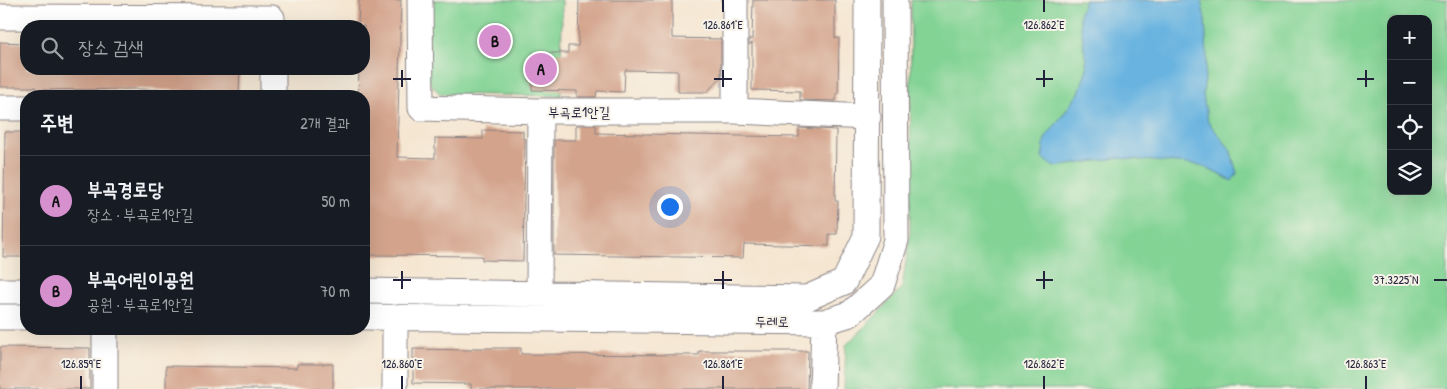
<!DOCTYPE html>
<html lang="ko">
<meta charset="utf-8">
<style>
:root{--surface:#171b24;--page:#242831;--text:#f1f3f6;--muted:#9ea1a6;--line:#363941;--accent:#d690ce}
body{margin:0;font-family:"Patrick Hand","Poor Story",sans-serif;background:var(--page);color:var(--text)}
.controls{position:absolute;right:15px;top:15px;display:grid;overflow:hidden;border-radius:10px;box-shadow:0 5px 20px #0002}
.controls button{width:45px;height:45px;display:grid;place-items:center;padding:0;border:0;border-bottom:1px solid var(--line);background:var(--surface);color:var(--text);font:25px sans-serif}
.you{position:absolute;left:669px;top:206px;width:18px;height:18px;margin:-12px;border:4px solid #fff;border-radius:50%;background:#1a73e8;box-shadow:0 0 0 8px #1a73e833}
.badge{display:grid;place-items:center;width:32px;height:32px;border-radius:50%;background:var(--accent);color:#111;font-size:16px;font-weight:700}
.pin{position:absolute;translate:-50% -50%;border:2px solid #fff;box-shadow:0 1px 5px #0006}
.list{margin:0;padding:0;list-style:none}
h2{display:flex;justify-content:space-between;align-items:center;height:65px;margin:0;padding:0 20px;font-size:21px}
h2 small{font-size:16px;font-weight:400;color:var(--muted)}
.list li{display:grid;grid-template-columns:32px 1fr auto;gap:15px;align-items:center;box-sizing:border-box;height:90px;padding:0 20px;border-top:1px solid var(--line)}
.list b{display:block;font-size:19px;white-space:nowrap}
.list p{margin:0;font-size:16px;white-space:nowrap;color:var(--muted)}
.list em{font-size:16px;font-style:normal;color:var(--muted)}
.icon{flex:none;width:28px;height:28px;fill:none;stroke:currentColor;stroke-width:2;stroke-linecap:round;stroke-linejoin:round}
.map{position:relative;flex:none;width:1447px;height:389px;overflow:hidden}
.search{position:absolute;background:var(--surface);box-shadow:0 5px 20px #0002;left:20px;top:20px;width:350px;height:55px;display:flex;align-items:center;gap:12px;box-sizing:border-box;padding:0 18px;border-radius:20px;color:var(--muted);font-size:19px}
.panel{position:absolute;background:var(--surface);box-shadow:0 5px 20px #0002;left:20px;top:90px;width:350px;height:245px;border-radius:20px}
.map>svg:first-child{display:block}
</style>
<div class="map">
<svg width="1447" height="389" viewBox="0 0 1447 389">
<rect width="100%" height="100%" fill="#f7f3e8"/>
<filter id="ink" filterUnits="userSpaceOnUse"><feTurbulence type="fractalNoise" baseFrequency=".02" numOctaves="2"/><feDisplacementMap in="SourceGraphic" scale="10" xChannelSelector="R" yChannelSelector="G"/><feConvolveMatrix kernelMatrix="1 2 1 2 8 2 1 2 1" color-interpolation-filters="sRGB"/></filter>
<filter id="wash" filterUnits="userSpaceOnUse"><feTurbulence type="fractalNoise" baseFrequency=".0096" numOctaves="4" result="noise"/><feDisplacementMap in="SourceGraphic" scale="20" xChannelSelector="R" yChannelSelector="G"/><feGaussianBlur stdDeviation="1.12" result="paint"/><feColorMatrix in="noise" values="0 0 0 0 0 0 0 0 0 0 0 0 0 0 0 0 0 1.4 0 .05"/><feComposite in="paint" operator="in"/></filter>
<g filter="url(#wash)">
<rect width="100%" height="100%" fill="#f5e6d1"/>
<!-- green -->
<path fill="#82d394" stroke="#527a68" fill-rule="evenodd" d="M 429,0 L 562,0 L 561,96 L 440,94 L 428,81 Z
M 911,0 L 1447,0 L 1447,389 L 844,389 L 846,345 L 864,328 L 902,287 L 910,234 ZM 1391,19 L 1428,19 L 1428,191 L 1391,191 Z"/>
<!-- water -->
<path fill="#67b3e0" stroke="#446a8e" d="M 1085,0 L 1201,0 L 1205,19 L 1207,56 L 1203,96 L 1208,122 L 1230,149 L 1237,173 L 1232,181 L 1200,165 L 1118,158 L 1054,167 L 1042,158 L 1045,139 L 1079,93 L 1087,68 L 1079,14 Z"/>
<g id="blocks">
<!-- building -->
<path fill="#d3a38b" d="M 359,0 L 401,0 L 397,157 L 435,158 L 435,138 L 483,139 L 483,130 L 523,131 L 523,139 L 525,139 L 523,261 L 482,260 L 482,256 L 364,255 L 364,96 L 358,96 L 359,69 L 364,69 L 364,26 L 358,26 Z
M 579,0 L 672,0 L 672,38 L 721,39 L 721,77 L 707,92 L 678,92 L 678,71 L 625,70 L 624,92 L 597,91 L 596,97 L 577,97 L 577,91 L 532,90 L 532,81 L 529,81 L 529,60 L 532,60 L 533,53 L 568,53 L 568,46 L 578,46 Z
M 753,0 L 835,0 L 835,38 L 839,38 L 838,94 L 836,94 L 836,101 L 800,100 L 800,91 L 752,90 L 752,43 L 749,45 L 749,39 L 752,39 Z
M 0,42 L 26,43 L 26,69 L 240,69 L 239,93 L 143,89 L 36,90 L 36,87 L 0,87 Z
M 576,125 L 596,125 L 596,133 L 743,136 L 799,137 L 799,128 L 836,130 L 835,201 L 838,201 L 837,234 L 829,234 L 829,246 L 744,244 L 743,258 L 554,255 L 554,140 L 576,140 Z
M 5,132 L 26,132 L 26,257 L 3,257 Z
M 0,347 L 90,348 L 90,389 L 0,389 Z
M 472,348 L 521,348 L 521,354 L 699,355 L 699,351 L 808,351 L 807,389 L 471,389 L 471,384 L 413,383 L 413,349 L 472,350 Z
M 297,364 L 333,364 L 333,389 L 166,389 L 166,366 L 297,368 Z"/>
</g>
</g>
<g filter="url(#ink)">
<use href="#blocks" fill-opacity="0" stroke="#8c8486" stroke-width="1"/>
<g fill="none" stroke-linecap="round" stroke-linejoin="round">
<defs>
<path id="minor" d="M 420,0 L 421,108 L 540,111 L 735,111 L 868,117
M 735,0 L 735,111
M 0,17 L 272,18
M 273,69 L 273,96
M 0,108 L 26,108
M 0,291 L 26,291
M 364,291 L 807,298 L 844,282 L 866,236 L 867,0
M 539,293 L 540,111
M 0,317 L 26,317
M 364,317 L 824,322 L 850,314 L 882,285 L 896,240 L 895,0
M 395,317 L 395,389
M 105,329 L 105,389
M 822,389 L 824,322"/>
</defs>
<!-- minor casing -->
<use href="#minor" stroke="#8c8486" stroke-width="27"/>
<!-- minor -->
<use href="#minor" stroke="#fff" stroke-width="25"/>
</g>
</g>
<!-- ticks -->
<path fill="none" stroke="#22223b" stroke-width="2" d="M 723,0 L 723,12M 1044,0 L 1044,12M 402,70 L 402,87M 723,70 L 723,87M 1044,70 L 1044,87M 1366,70 L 1366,87M 393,79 L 411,79M 714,79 L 732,79M 1036,79 L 1053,79M 1357,79 L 1374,79M 402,271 L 402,289M 723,271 L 723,289M 1044,271 L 1044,289M 393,280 L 411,280M 714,280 L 732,280M 1036,280 L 1053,280M 1434,280 L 1447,280M 81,376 L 81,389M 402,376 L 402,389M 723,376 L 723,389M 1044,376 L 1044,389M 1366,376 L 1366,389"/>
<g text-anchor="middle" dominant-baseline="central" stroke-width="4" stroke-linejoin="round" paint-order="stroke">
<!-- street labels -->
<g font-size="14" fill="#22223b" stroke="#f7f3e8">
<text x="579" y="111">부곡로1안길</text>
<text transform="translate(772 321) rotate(1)">두레로</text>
</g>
</g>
<g font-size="12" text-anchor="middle" fill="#22223b" stroke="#f7f3e8" stroke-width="4" stroke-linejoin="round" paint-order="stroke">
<text x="723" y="29">126.861°E</text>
<text x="1044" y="29">126.862°E</text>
<text x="1396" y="284">37.3225°N</text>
<text x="81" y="368">126.859°E</text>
<text x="402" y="368">126.860°E</text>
<text x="723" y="368">126.861°E</text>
<text x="1044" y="368">126.862°E</text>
<text x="1366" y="368">126.863°E</text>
</g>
</svg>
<div class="controls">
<button>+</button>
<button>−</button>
<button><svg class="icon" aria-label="locate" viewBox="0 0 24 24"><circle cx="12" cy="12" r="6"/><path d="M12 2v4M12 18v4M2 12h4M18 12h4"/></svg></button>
<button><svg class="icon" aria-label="layers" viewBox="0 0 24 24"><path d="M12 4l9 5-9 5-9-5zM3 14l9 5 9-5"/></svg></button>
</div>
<div class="you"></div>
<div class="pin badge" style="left:541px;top:69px">A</div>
<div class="pin badge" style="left:495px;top:41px">B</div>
<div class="search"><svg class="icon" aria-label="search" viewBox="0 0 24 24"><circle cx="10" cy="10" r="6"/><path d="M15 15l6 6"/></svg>장소 검색</div>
<section class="panel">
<h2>주변<small>2개 결과</small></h2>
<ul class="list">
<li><span class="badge">A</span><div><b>부곡경로당</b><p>장소 · 부곡로1안길</p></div><em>50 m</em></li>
<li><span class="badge">B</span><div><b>부곡어린이공원</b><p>공원 · 부곡로1안길</p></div><em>70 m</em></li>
</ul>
</section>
</div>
